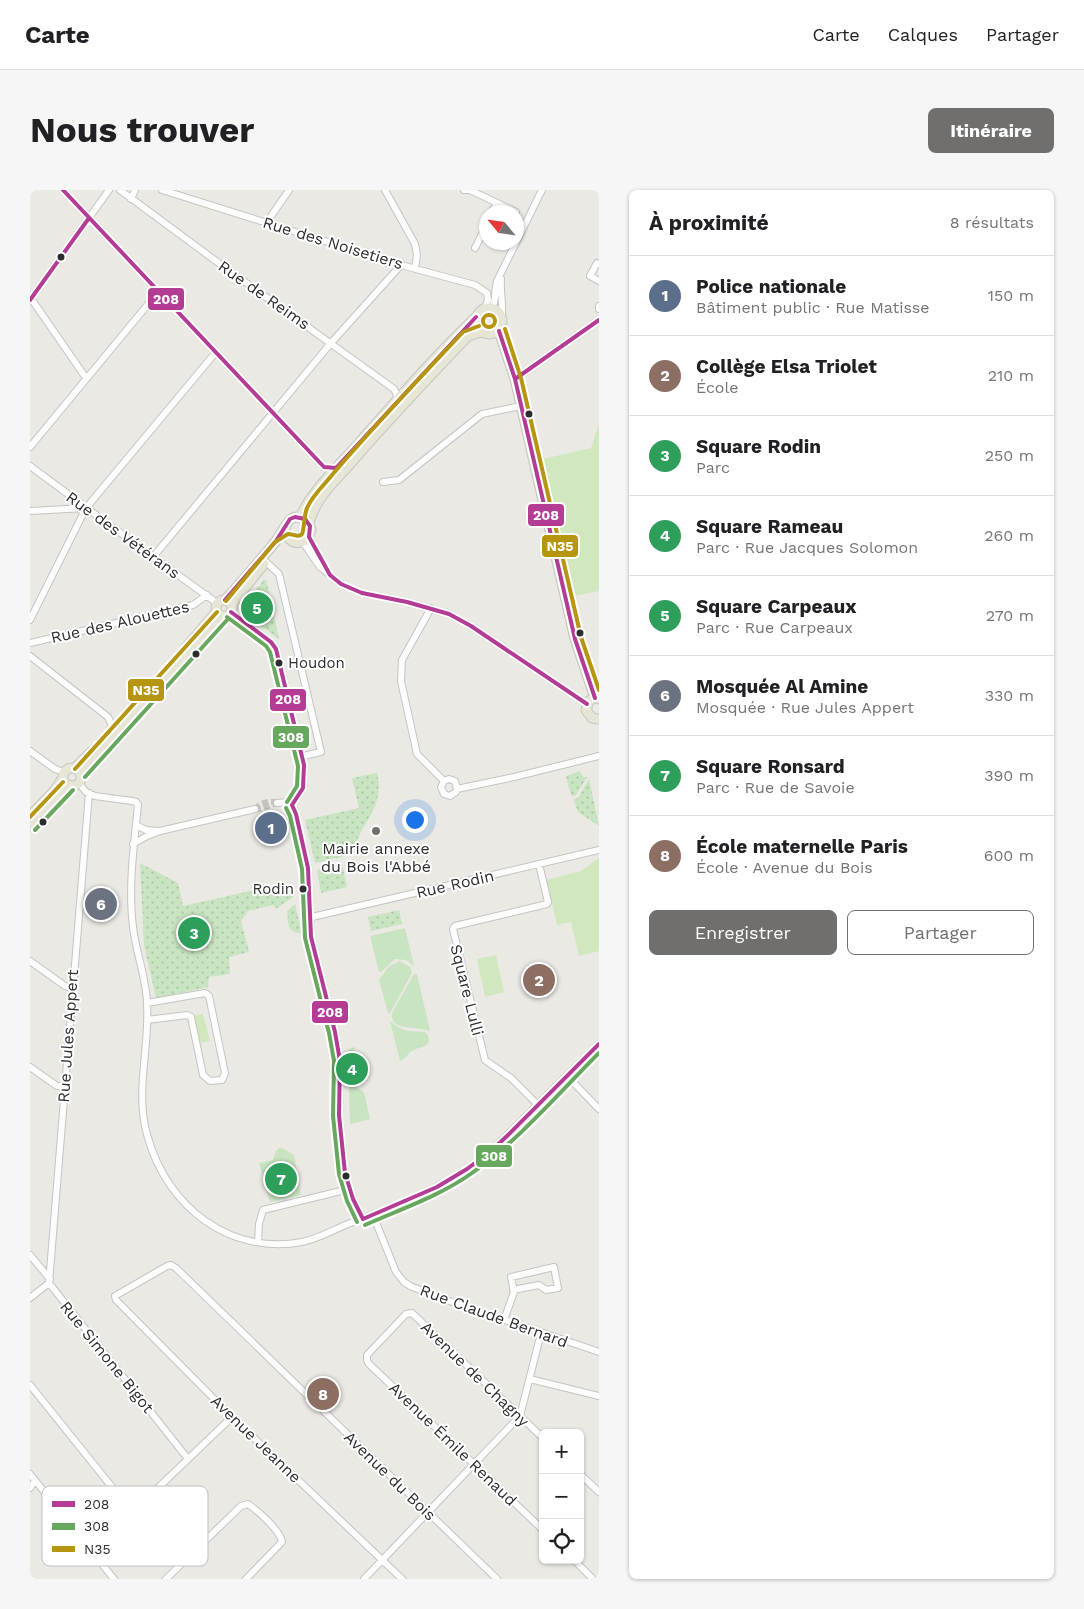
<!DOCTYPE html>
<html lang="fr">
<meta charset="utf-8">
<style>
:root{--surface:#fff;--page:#f6f6f6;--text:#202124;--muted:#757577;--line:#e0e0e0;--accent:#706f6d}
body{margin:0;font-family:"Work Sans",sans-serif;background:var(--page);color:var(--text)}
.controls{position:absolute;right:15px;bottom:15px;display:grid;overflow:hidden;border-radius:8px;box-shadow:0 1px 4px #0004}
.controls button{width:45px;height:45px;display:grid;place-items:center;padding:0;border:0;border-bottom:1px solid var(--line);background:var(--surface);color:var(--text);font:25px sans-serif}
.compass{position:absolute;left:449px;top:15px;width:45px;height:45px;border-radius:50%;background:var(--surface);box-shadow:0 1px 4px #0004;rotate:299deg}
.you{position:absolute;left:384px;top:629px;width:18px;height:18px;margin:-12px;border:4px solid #fff;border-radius:50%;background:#1a73e8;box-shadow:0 0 0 8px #1a73e833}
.badge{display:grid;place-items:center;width:32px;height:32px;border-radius:50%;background:var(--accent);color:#fff;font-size:16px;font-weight:700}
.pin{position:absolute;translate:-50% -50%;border:2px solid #fff;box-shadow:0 1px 5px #0006}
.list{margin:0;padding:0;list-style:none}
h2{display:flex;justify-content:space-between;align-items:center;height:65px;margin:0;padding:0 20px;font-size:21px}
h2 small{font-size:16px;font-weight:400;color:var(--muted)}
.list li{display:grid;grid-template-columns:32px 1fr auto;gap:15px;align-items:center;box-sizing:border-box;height:80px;padding:0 20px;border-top:1px solid var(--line)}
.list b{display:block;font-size:19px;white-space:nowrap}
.list p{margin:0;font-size:16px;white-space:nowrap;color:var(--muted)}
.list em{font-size:16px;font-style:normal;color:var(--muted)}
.actions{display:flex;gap:10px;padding:15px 20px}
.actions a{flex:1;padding:11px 0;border:1px solid var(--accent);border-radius:8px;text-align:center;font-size:18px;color:var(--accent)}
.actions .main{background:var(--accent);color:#fff}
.icon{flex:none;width:28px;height:28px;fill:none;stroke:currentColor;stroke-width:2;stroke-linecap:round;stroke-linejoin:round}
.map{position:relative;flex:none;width:569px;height:1389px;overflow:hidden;border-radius:8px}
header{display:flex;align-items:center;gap:30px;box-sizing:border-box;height:70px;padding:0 25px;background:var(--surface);border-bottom:1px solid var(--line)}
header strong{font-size:24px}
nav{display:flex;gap:28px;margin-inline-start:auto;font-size:18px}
.intro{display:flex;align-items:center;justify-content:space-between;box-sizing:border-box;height:120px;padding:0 30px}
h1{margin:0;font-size:35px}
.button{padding:12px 22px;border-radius:8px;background:var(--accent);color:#fff;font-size:18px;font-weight:700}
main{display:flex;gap:30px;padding:0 30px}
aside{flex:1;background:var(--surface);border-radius:8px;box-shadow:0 1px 4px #0004}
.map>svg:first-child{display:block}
</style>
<header>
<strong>Carte</strong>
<nav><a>Carte</a><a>Calques</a><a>Partager</a></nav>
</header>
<div class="intro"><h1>Nous trouver</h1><a class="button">Itinéraire</a></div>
<main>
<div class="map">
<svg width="569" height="1389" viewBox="0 0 569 1389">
<defs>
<pattern id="grass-dots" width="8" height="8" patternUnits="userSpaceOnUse" patternTransform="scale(1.25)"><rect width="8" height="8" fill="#c8e4c0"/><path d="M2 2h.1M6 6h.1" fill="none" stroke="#acc4a5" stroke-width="1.8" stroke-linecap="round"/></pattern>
</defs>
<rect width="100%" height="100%" fill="#ebe9e4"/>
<!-- grass -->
<path fill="url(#grass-dots)" d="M 234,390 L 236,390 L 249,449 L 209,420 Z
M 550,581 L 553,587 L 557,587 L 546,605 L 541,606 L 536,586 Z
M 347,583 C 353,609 343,620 331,642 C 327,649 325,657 323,664 L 285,673 L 275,630 L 329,618 L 322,588 Z
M 559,589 L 569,636 L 548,622 L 543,609 L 548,608 Z
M 110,673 L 148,693 L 153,716 L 247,695 L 249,700 L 261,697 L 263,707 L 246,719 L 243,715 L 218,721 L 211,731 L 219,762 L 199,767 L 200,784 L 179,787 L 178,797 L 126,808 L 114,755 Z
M 312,674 L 317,697 L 291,703 L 287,680 Z
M 265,714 L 272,744 C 256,741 259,736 257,721 Z
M 369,720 L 372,734 L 341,741 L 338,727 Z"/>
<!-- garden -->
<path fill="#c8e4c0" d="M 375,738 L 384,776 L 376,770 L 365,769 L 351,782 L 349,782 L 340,746 Z
M 370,771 L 380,777 L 382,783 L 360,823 L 358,823 L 349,790 L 359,776 Z
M 384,784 L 387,784 L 400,841 C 397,841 395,839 392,839 C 382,837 357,840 363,821 Z
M 360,831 C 373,842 379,841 395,842 L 398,845 L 399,852 C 394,858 390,857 384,860 C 378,862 376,869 370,871 Z
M 324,857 L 327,898 L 334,902 L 340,929 L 320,934 L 318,860 Z
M 249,958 L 252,958 L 264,965 L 271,1005 L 240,1012 L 229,973 L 243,970 L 246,961 Z"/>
<!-- pitch -->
<path fill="#d1e7be" d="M 569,234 L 569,401 L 545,406 L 513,269 L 561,258 Z
M 569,668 L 569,761 L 549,766 L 541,732 L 527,735 L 517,690 L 551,681 Z
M 466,765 L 474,802 L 455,807 L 447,769 Z
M 173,824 L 180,851 L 170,853 L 163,826 Z"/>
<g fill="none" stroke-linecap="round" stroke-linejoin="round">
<!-- minor-tunnel -->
<path stroke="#c5c3bf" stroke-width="6" stroke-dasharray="6 3" stroke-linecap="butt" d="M 225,619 C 231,613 239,610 247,613
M 225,619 L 230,619 L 247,613"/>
<defs>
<path id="minor" d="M 33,0 L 294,277 L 306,278
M 90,0 L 190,74 L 364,199 L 367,205 L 365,211
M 132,0 L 371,75 L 445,95 L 457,103 L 458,110 L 455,118
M 355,0 L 385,54 L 387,65 L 385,78
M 434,0 L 440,0 L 486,22
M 101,9 L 105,0
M 462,22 L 467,13
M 237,32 L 259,0
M 445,58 L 457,34
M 569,74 L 567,73 L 560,86 L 569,91
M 471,89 C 470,101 473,113 472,126
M 0,107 L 56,188
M 0,110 L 79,0
M 569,116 L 569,119
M 462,118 C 467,108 464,101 467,91 L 512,0
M 485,189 L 569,130
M 0,257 L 129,101
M 0,276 L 123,367 L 187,413
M 353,292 L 369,290 L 452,224 L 491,216
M 0,321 L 56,318
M 279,347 L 298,382
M 273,352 L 290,377 L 311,394 L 332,403 L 377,412 L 419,424 L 441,436 L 557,514
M 123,367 L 301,153 L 371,75
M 236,372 L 249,384 L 291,562 L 273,566
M 401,418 L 372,470 L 371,491 L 387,564 L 414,591
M 201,422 L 241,452 L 246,459 L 274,575 L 273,598 L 262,615
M 0,430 L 56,318 L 186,162
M 0,453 L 163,415 L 177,405
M 0,466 L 78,527 L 83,538
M 0,561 L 25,579 L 34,582
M 49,593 L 56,602 L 65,606 L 102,611 L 106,612 L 108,615 C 104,655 98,697 103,737 C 106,763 116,787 117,813 C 120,859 104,903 118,948 C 138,1017 199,1065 272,1052 C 288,1049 303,1040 318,1034 C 331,1029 344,1024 356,1019 C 384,1007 412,996 437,979 C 464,960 485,937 508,914 C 528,894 549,874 569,854
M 427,599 L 425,591 L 419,589 L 414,591 L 411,597 L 414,604 L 420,606 L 426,602 L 427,599 L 484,587 L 569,566
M 247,613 L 258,612 L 264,618 L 278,678 L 281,747 L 305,842 L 310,871 L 309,925 L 315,983 L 323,1009 L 333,1029
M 106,635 L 116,640 L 129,641
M 103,654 L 117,646 L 130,641 L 225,619
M 282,727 L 569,660
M 0,771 L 35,796 L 42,798
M 117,830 L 157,825 L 161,827 L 173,885 L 180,891 L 192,890 L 195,883 L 179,806 L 175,803 L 117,813
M 0,877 L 27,896 L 34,896
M 537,886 L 569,919
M 508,915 L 481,888 L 455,870 L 423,739 L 425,736 L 517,714 L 518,712 L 509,674
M 343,1025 L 366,1082 L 374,1092 L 380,1096 L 416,1110 L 569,1162
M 228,1052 L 229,1034 L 233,1020 L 319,999
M 0,1065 L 20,1089
M 19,1093 L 59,603
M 19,1093 L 158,1269
M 0,1108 L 19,1093
M 474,1130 L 484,1102 L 481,1087 L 524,1077 L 528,1098 L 516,1100 L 509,1095 L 483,1100
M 500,1189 L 569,1206
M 0,1195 L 102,1322
M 513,1248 L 382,1123 L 376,1124 L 337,1165 L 337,1170 L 339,1174 L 513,1340
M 0,1284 L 84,1389
M 550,1284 L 569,1302
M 0,1298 L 5,1291
M 62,1361 L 202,1227
M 544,1370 L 563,1389
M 136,1389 L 211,1316 L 218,1314 C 228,1321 250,1340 252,1352 L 216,1389
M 334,1389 L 490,1226 L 509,1151
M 372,1389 L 202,1227 L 86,1110 L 85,1106 L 137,1076 L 141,1075 L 146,1078 L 467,1389"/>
<path id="major" d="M446 131a13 13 0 1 1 26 0a13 13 0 1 1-26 0Z
M 469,141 L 485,189 L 545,449 L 565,508
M 270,327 C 283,299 309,276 329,253 C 367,210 405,166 446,127
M 279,333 C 285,309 304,292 320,274 C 358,230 398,188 438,146 L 451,142
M186 418a8 8 0 1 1 16 0a8 8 0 1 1-16 0Z
M 195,410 C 212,391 230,371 246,351 C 250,345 256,333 261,329 C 270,323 279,331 281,340 L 276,350 C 266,356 256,351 255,338
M 201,415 L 234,374
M 154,460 L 186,422
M 569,509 L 565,508 L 559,511 L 556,520 L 562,528 L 569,529
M33 587a9 9 0 1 1 18 0a9 9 0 1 1-18 0Z
M 45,578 L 61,562
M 50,583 L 192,426
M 0,626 L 25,600 L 32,589
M 0,636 L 38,596"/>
</defs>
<!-- minor casing -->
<use href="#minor" stroke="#c5c4c3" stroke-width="8"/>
<!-- major casing -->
<use href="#major" stroke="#c6c5c3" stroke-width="11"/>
<!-- minor -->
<use href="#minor" stroke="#fcfcfb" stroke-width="6"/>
<!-- major -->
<use href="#major" stroke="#e7e6d6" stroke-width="9"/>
<defs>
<path id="bus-1" d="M 33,0 L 294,277 L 306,278 L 446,127
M 0,110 L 59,28
M 469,141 L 485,189 L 545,449 L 565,508
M 485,189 L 569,130
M 279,347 L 300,385 L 311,394 L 332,403 L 377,412 L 419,424 L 441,436 L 557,514
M 195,410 L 246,351 L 260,329 L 265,327 L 275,329 L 280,336 L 279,347
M 201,422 L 241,452 L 246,459 L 274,575 L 273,598 L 262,615
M 262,615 L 266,624 L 278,678 L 281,747 L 305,842 L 310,871 L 309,925 L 315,983 L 323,1009 L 333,1029
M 333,1029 L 407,997 L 437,979 L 461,961 L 477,946 L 569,854"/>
<path id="bus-2" d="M 197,427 L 236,456 L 240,462 L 268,576 L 267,596 L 257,612
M 55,587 L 197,430
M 256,618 L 260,626 L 272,679 L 275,748 L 299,843 L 304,871 L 303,926 L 309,984 L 317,1011 L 327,1032
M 5,640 L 43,600
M 335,1035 C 371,1019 410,1006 442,983 C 488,951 529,903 569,863"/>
<path id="bus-3" d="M453 131a6 6 0 1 1 12 0a6 6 0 1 1-12 0Z
M 475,139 L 491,188 L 551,447 L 569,500
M 196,411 L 245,352 L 258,344 C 263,344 269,348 272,344 C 274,342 274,324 277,318 C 282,306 294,295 302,285 C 344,236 389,189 433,142 L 449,136
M 45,579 L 187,422
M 0,627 L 33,592"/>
</defs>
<!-- bus-1 casing -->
<use href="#bus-1" stroke="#fff" stroke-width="8"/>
<!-- bus-2 casing -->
<use href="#bus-2" stroke="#fff" stroke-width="8"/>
<!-- bus-3 casing -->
<use href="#bus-3" stroke="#fff" stroke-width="8"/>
<!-- bus-1 -->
<use href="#bus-1" stroke="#b43c95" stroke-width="4"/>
<!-- bus-2 -->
<use href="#bus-2" stroke="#68a85e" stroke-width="4"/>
<!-- bus-3 -->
<use href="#bus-3" stroke="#b69511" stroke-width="4"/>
</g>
<!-- markers -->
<g fill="#2d2d2d" stroke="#fff" stroke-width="2">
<circle cx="31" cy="67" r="4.5"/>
<circle cx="499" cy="224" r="4.5"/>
<circle cx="550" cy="443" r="4.5"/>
<circle cx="166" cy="464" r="4.5"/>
<circle cx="249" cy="473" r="4.5"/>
<circle cx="13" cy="632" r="4.5"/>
<circle cx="273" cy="699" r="4.5"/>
<circle cx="316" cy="986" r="4.5"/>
</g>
<circle fill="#706f6d" stroke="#fff" stroke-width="2" cx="346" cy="641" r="5"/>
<g text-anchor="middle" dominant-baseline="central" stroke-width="4" stroke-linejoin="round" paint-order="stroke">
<!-- bus labels -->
<g font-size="15" fill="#2d2d2d" stroke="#fff" text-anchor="start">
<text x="258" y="473">Houdon</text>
<text x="264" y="699" text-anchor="end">Rodin</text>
</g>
<!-- street labels -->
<g font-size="16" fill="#2d2d2d" stroke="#fff">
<text transform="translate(303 53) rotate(17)">Rue des Noisetiers</text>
<text transform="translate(234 105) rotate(35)">Rue de Reims</text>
<text transform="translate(93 345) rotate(36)">Rue des Vétérans</text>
<text transform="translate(90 432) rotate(-13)">Rue des Alouettes</text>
<text transform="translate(425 694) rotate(-13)">Rue Rodin</text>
<text transform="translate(437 800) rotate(76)">Square Lulli</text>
<text transform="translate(38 846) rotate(-86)">Rue Jules Appert</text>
<text transform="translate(464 1126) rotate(20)">Rue Claude Bernard</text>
<text transform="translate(77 1167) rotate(51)">Rue Simone Bigot</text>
<text transform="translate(445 1184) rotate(44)">Avenue de Chagny</text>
<text transform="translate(226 1249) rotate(44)">Avenue Jeanne</text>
<text transform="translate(423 1254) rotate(44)">Avenue Émile Renaud</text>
<text transform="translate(360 1286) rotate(44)">Avenue du Bois</text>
</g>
<!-- poi labels -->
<g font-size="16" fill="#2d2d2d" stroke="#fff">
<text x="346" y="658">Mairie annexe<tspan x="346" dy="18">du Bois l'Abbé</tspan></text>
</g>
</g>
<!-- legend -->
<rect x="12" y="1296" width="166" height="80" rx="8" fill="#fff" stroke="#c0c0c0" stroke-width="1"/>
<rect x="22" y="1311" width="23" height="6" fill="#b43c95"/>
<rect x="22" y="1333" width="23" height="7" fill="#68a85e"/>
<rect x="22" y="1356" width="23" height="6" fill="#b69511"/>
<g font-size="14" fill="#2d2d2d">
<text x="54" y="1319">208</text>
<text x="54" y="1341">308</text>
<text x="54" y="1364">N35</text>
</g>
<g stroke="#fff" stroke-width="2">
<rect x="117" y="97" width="38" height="24" rx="5" fill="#b43c95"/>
<rect x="497" y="313" width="38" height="24" rx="5" fill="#b43c95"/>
<rect x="511" y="344" width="38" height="24" rx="5" fill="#b69511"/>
<rect x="97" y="488" width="38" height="24" rx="5" fill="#b69511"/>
<rect x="239" y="498" width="38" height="24" rx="5" fill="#b43c95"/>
<rect x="242" y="535" width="38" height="24" rx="5" fill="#68a85e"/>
<rect x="281" y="810" width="38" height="24" rx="5" fill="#b43c95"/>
<rect x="445" y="954" width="38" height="24" rx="5" fill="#68a85e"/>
</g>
<g font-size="14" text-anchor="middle" font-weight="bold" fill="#fff">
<text x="136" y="114">208</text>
<text x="516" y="330">208</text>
<text x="530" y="361">N35</text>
<text x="116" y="505">N35</text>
<text x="258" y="514">208</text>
<text x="261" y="552">308</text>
<text x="300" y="827">208</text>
<text x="464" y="971">308</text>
</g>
</svg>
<div class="controls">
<button>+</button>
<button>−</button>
<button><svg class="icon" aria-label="locate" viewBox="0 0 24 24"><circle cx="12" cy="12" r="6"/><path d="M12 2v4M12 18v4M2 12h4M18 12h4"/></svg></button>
</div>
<svg class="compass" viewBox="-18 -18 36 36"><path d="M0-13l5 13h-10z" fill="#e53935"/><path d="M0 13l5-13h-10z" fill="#757577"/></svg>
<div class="you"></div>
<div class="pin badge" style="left:241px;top:638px;background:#5c6f8a">1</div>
<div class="pin badge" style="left:509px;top:790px;background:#8d6e63">2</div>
<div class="pin badge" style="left:164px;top:743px;background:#2e9e5b">3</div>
<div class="pin badge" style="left:322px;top:879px;background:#2e9e5b">4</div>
<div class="pin badge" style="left:227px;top:418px;background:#2e9e5b">5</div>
<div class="pin badge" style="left:71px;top:714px;background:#6b7280">6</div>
<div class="pin badge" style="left:251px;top:989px;background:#2e9e5b">7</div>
<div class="pin badge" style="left:293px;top:1204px;background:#8d6e63">8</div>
</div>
<aside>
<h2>À proximité<small>8 résultats</small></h2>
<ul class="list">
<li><span class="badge" style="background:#5c6f8a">1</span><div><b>Police nationale</b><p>Bâtiment public · Rue Matisse</p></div><em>150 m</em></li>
<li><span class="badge" style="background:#8d6e63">2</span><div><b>Collège Elsa Triolet</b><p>École</p></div><em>210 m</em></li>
<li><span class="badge" style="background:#2e9e5b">3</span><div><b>Square Rodin</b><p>Parc</p></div><em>250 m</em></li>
<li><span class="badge" style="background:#2e9e5b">4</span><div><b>Square Rameau</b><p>Parc · Rue Jacques Solomon</p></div><em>260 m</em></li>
<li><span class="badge" style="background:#2e9e5b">5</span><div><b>Square Carpeaux</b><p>Parc · Rue Carpeaux</p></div><em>270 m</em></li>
<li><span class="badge" style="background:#6b7280">6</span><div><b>Mosquée Al Amine</b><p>Mosquée · Rue Jules Appert</p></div><em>330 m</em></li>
<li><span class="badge" style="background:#2e9e5b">7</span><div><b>Square Ronsard</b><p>Parc · Rue de Savoie</p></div><em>390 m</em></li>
<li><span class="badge" style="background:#8d6e63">8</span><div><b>École maternelle Paris</b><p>École · Avenue du Bois</p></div><em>600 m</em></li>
</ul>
<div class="actions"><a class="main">Enregistrer</a><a>Partager</a></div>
</aside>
</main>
